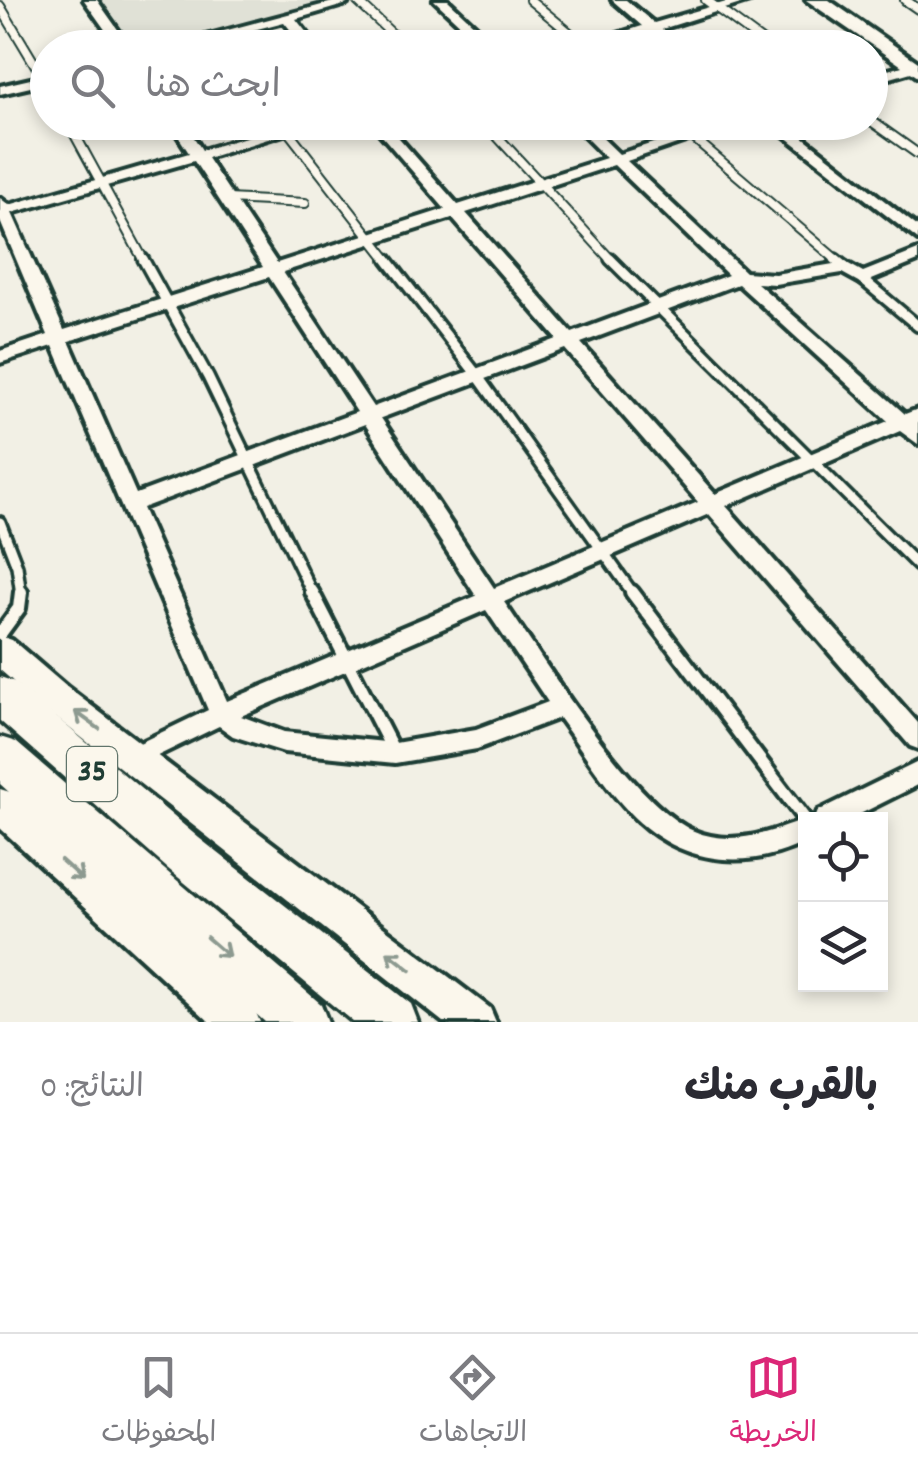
<!DOCTYPE html>
<html lang="ar">
<meta charset="utf-8">
<style>
:root{--surface:#fff;--page:#f2f2f3;--text:#2b2b33;--muted:#7c7c81;--line:#e1e1e2;--accent:#db2777}
body{margin:0;font-family:Dekko,"Playpen Sans Arabic",sans-serif;background:var(--page);color:var(--text);direction:rtl}
.controls{position:absolute;right:30px;bottom:30px;display:grid;overflow:hidden;border-radius:0px;box-shadow:0 5px 15px #0003}
.controls button{width:90px;height:90px;display:grid;place-items:center;padding:0;border:0;border-bottom:2px solid var(--line);background:var(--surface);color:var(--text);font:50px sans-serif}
.list{margin:0;padding:0;list-style:none}
h2{display:flex;justify-content:space-between;align-items:center;height:130px;margin:0;padding:0 40px;font-size:42px}
h2 small{font-size:32px;font-weight:400;color:var(--muted)}
.icon{flex:none;width:55px;height:55px;fill:none;stroke:currentColor;stroke-width:2;stroke-linecap:round;stroke-linejoin:round}
.map{position:relative;flex:none;width:918px;height:1022px;overflow:hidden;direction:ltr}
.search{position:absolute;background:var(--surface);box-shadow:0 5px 15px #0003;left:30px;right:30px;top:30px;height:110px;display:flex;align-items:center;gap:25px;box-sizing:border-box;padding:0 35px;border-radius:55px;color:var(--muted);font-size:38px}
.sheet{height:310px;background:var(--surface)}
nav{display:flex;justify-content:space-around;align-items:center;box-sizing:border-box;height:140px;border-top:2px solid var(--line);background:var(--surface);font-size:28px;color:var(--muted)}
nav a{display:grid;justify-items:center;gap:5px}
nav .on{color:var(--accent)}
.map>svg:first-child{display:block}
</style>
<div class="map">
<svg width="918" height="1022" viewBox="0 0 918 1022">
<rect width="100%" height="100%" fill="#f2f0e5"/>
<filter id="ink" filterUnits="userSpaceOnUse"><feTurbulence type="fractalNoise" baseFrequency=".01" numOctaves="2"/><feDisplacementMap in="SourceGraphic" scale="20" xChannelSelector="R" yChannelSelector="G"/><feConvolveMatrix kernelMatrix="1 2 1 2 8 2 1 2 1" color-interpolation-filters="sRGB"/></filter>
<g filter="url(#ink)">
<!-- built -->
<path fill="#e0e1d6" d="M 93,0 L 337,0 L 341,4 L 166,47 L 126,48 Z"/>
<g fill="none" stroke-linecap="round" stroke-linejoin="round">
<defs>
<path id="lane-far2" d="M 530,0 L 588,48
M 706,0 L 771,48
M 905,0 L 918,9
M 358,2 L 407,48
M 0,6 L 48,86
M 870,120 L 918,154
M 68,122 L 144,261
M 281,122 L 389,261
M 484,122 L 612,261
M 675,122 L 838,261
M 228,199 L 305,203"/>
<path id="lane-far1" d="M 143,259 L 208,377 L 313,595
M 387,259 L 477,375 L 634,595
M 610,259 L 918,566
M 835,259 L 845,267
M 862,279 L 918,326
M 0,522 L 17,566 L 21,595"/>
<path id="lane" d="M 312,592 L 394,752
M 632,592 L 806,821
M 0,634 L 19,608 L 21,592"/>
<path id="street" d="M 84,0 L 97,0 L 131,48 L 118,48 Z
M 332,0 L 345,0 L 347,4 L 296,19 L 319,48 L 305,48 L 284,22 L 184,48 L 160,48 L 333,2 Z
M 434,0 L 448,0 L 499,48 L 485,48 Z
M 612,0 L 626,0 L 654,23 L 733,0 L 753,0 L 662,29 L 684,48 L 669,48 L 650,32 L 596,48 L 574,48 L 642,26 Z
M 913,63 L 918,64 L 918,70 L 870,84 L 870,75 Z
M 48,75 L 48,83 L 0,94 L 0,86 Z
M 169,122 L 184,122 L 202,150 L 297,122 L 322,122 L 207,158 L 277,263 L 445,209 L 370,122 L 385,122 L 458,205 L 606,158 L 570,122 L 586,122 L 619,154 L 718,122 L 741,122 L 627,161 L 745,272 L 775,274 L 845,262 L 863,272 L 918,250 L 918,261 L 862,284 L 842,273 L 775,284 L 757,283 L 905,414 L 918,409 L 918,444 L 900,431 L 726,506 L 918,723 L 918,749 L 910,746 L 709,514 L 504,602 C 545,662 632,804 694,831 C 732,847 771,832 806,819 L 808,819 L 806,819 L 806,842 C 743,873 677,863 628,811 C 602,783 581,748 559,718 L 477,749 L 395,763 L 284,752 L 233,736 L 219,726 L 143,763 L 135,766 L 127,763 L 123,756 L 127,749 L 208,710 L 53,346 L 0,363 L 0,351 L 48,335 L 0,221 L 0,198 L 9,205 L 189,153 ZM 194,161 L 263,267 L 64,330 L 12,213 ZM 614,165 L 728,275 L 572,333 L 466,213 ZM 452,218 L 557,339 L 373,407 L 283,272 ZM 269,277 L 357,412 L 136,494 L 69,341 ZM 738,284 L 888,421 L 715,494 L 581,343 ZM 565,349 L 698,502 L 494,588 L 381,418 ZM 365,424 L 476,596 L 227,701 L 142,508 ZM 486,610 L 548,702 L 476,729 L 395,743 L 284,732 L 241,716 Z
M 767,122 L 784,122 L 918,227 L 918,240 Z
M 918,762 L 918,785 L 850,819 L 815,819 L 818,811 Z"/>
<path id="secondary" d="M 806,0 L 829,0 L 918,62 L 918,77 Z
M 0,636 L 12,640 L 68,688 L 490,1008 L 496,1022 L 443,1022 L 44,708 L 0,670 Z
M 0,789 L 13,793 L 254,1008 L 260,1022 L 210,1022 L 0,828 Z"/>
<path id="highway" d="M 0,677 L 15,682 L 199,838 L 411,1004 L 418,1022 L 353,1022 L 167,868 L 0,721 Z
M 0,737 L 16,742 L 321,1004 L 328,1022 L 265,1022 L 0,784 Z"/>
</defs>
<!-- lane-far2 casing -->
<use href="#lane-far2" stroke="#1f3d34" stroke-width="12"/>
<!-- lane-far1 casing -->
<use href="#lane-far1" stroke="#1f3d34" stroke-width="16"/>
<!-- lane casing -->
<use href="#lane" stroke="#1f3d34" stroke-width="20"/>
<!-- street casing -->
<use href="#street" stroke="#1f3d34" stroke-width="8"/>
<!-- secondary casing -->
<use href="#secondary" stroke="#1f3d34" stroke-width="8"/>
<!-- highway casing -->
<use href="#highway" stroke="#1f3d34" stroke-width="7"/>
<!-- lane-far2 -->
<use href="#lane-far2" stroke="#fbf7ec" stroke-width="8"/>
<!-- lane-far1 -->
<use href="#lane-far1" stroke="#fbf7ec" stroke-width="9"/>
<!-- lane -->
<use href="#lane" stroke="#fbf7ec" stroke-width="12"/>
<!-- street -->
<use href="#street" fill="#fbf7ec" fill-rule="evenodd"/>
<!-- secondary -->
<use href="#secondary" fill="#fbf7ec" fill-rule="evenodd"/>
<!-- highway -->
<use href="#highway" fill="#fbf7ec" fill-rule="evenodd"/>
</g>
<!-- one-way arrows -->
<defs><path id="oneway-shaft" d="M-6 0H5M1.5-3L5.5 0L1.5 3" fill="none" stroke-width="1.6" stroke-linecap="round" stroke-linejoin="round" transform="scale(2.5)"/></defs>
<g stroke="#8d9a90">
<use href="#oneway-shaft" transform="translate(87 720) rotate(-144)"/>
<use href="#oneway-shaft" transform="translate(72 870) rotate(42)"/>
<use href="#oneway-shaft" transform="translate(218 947) rotate(41)"/>
<use href="#oneway-shaft" transform="translate(399 961) rotate(-142)"/>
</g>
</g>
<g text-anchor="middle" dominant-baseline="central" stroke-width="10" stroke-linejoin="round" paint-order="stroke">
<!-- shield labels -->
<rect fill="#fbf7ec" stroke="#61756b" stroke-width="2.5" x="67" y="747" width="50" height="54" rx="8"/>
<g font-size="32" font-weight="bold" fill="#1f3d34">
<text x="92" y="774">35</text>
</g>
</g>
</svg>
<div class="controls">
<button><svg class="icon" aria-label="locate" viewBox="0 0 24 24"><circle cx="12" cy="12" r="6"/><path d="M12 2v4M12 18v4M2 12h4M18 12h4"/></svg></button>
<button><svg class="icon" aria-label="layers" viewBox="0 0 24 24"><path d="M12 4l9 5-9 5-9-5zM3 14l9 5 9-5"/></svg></button>
</div>
<div class="search"><svg class="icon" aria-label="search" viewBox="0 0 24 24"><circle cx="10" cy="10" r="6"/><path d="M15 15l6 6"/></svg>ابحث هنا</div>
</div>
<section class="sheet">
<h2>بالقرب منك<small>النتائج: 0</small></h2>
<ul class="list">
</ul>
</section>
<nav>
<a class="on"><svg class="icon" aria-label="map" viewBox="0 0 24 24"><path d="M3 6l6-2 6 2 6-2v14l-6 2-6-2-6 2zM9 4v14M15 6v14"/></svg>الخريطة</a>
<a><svg class="icon" aria-label="directions" viewBox="0 0 24 24"><path d="M12 3l9 9-9 9-9-9zM9 14v-3h6M13 9l2 2-2 2"/></svg>الاتجاهات</a>
<a><svg class="icon" aria-label="saved" viewBox="0 0 24 24"><path d="M7 4h10v16l-5-4-5 4z"/></svg>المحفوظات</a>
</nav>
